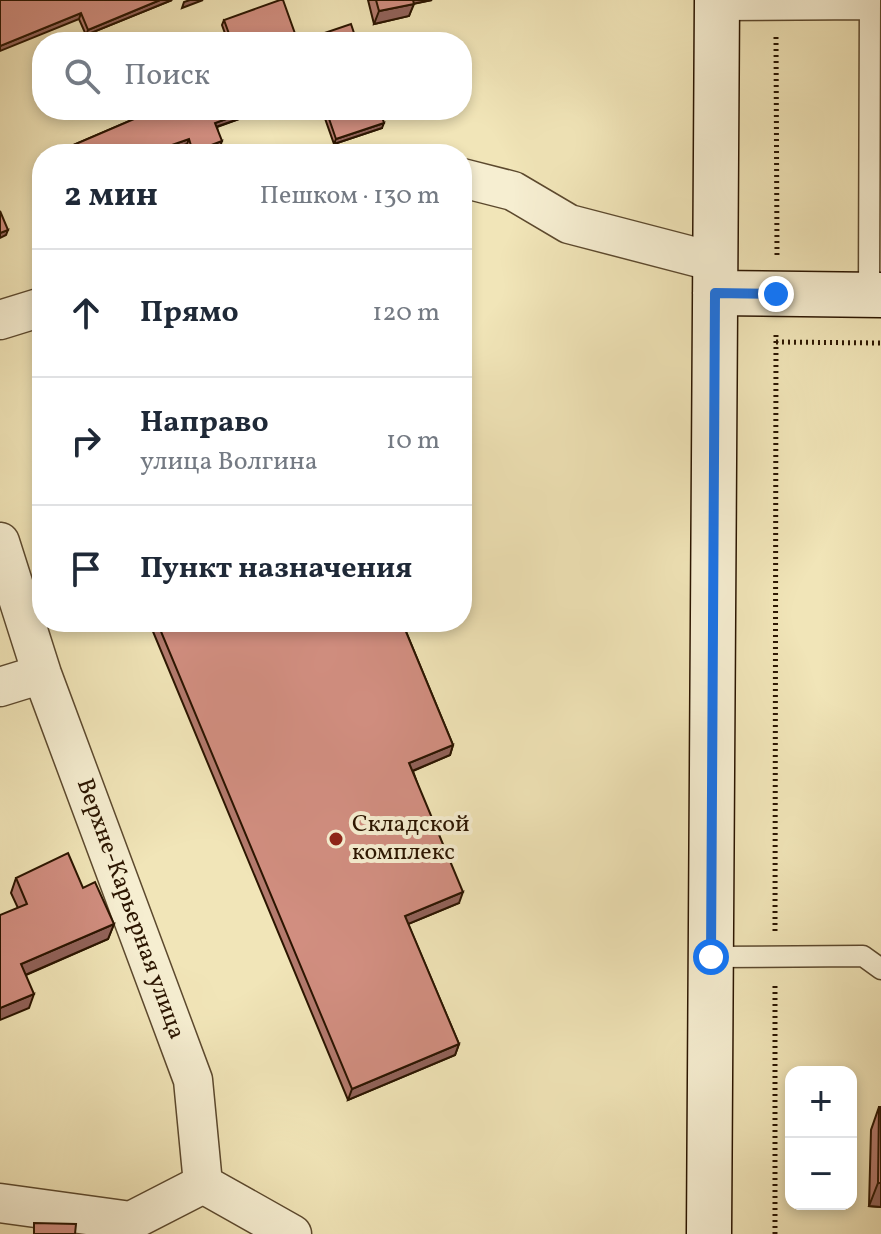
<!DOCTYPE html>
<html lang="ru">
<meta charset="utf-8">
<style>
:root{--surface:#fff;--page:#f2f2f3;--text:#1f2937;--muted:#747a83;--line:#e0e1e3}
body{margin:0;font-family:Vollkorn,serif;background:var(--page);color:var(--text)}
.controls{position:absolute;right:24px;bottom:24px;display:grid;overflow:hidden;border-radius:16px;box-shadow:0 4px 12px #0003}
.controls button{width:72px;height:72px;display:grid;place-items:center;padding:0;border:0;border-bottom:2px solid var(--line);background:var(--surface);color:var(--text);font:40px sans-serif}
.stop{position:absolute;width:24px;height:24px;margin:-18px;border:6px solid #1a73e8;border-radius:50%;background:#fff}
.stop.end{background:#1a73e8;border-color:#fff;box-shadow:0 2px 8px #0008}
.list{margin:0;padding:0;list-style:none}
h2{display:flex;justify-content:space-between;align-items:center;height:104px;margin:0;padding:0 32px;font-size:34px}
h2 small{font-size:26px;font-weight:400;color:var(--muted)}
.list li{display:grid;grid-template-columns:52px 1fr auto;gap:24px;align-items:center;box-sizing:border-box;height:128px;padding:0 32px;border-top:2px solid var(--line)}
.list b{display:block;font-size:30px;white-space:nowrap}
.list p{margin:0;font-size:26px;white-space:nowrap;color:var(--muted)}
.list em{font-size:26px;font-style:normal;color:var(--muted)}
.icon{flex:none;width:44px;height:44px;fill:none;stroke:currentColor;stroke-width:2;stroke-linecap:round;stroke-linejoin:round}
.map{position:relative;flex:none;width:881px;height:1234px;overflow:hidden}
.search{position:absolute;background:var(--surface);box-shadow:0 4px 12px #0003;left:32px;top:32px;width:440px;height:88px;display:flex;align-items:center;gap:20px;box-sizing:border-box;padding:0 28px;border-radius:32px;color:var(--muted);font-size:30px}
.panel{position:absolute;background:var(--surface);box-shadow:0 4px 12px #0003;left:32px;top:144px;width:440px;height:488px;border-radius:32px}
.map>svg:first-child{display:block}
</style>
<div class="map">
<svg width="881" height="1234" viewBox="0 0 881 1234">
<rect width="100%" height="100%" fill="#f1e5b8"/>
<filter id="stains"><feTurbulence type="fractalNoise" baseFrequency=".0025" numOctaves="4"/><feColorMatrix values="0 0 0 0 .2 0 0 0 0 .09 0 0 0 0 .02 0 0 0 .5 -.17"/></filter>
<radialGradient id="worn" r=".72"><stop offset=".6" stop-color="#630" stop-opacity="0"/><stop offset="1" stop-color="#630" stop-opacity=".3"/></radialGradient>
<g fill="none" stroke-linecap="round" stroke-linejoin="round">
<defs>
<path id="lane" d="M 717,10 L 870,9
M 869,295 L 870,0
M 711,957 L 863,956 L 881,969"/>
<path id="street" d="M 462,178 L 513,191 L 569,224 L 715,262
M 0,320 L 42,307
M 0,542 L 42,674 L 193,1080 L 203,1184
M 0,687 L 42,674
M 203,1184 L 292,1234
M 0,1203 L 131,1221 L 203,1184"/>
<path id="secondary" d="M 715,293 L 881,295
M 709,1234 L 717,0"/>
</defs>
<!-- lane casing -->
<use href="#lane" stroke="#5c492e" stroke-width="23"/>
<!-- street casing -->
<use href="#street" stroke="#5c492e" stroke-width="41"/>
<!-- secondary casing -->
<use href="#secondary" stroke="#2b1500" stroke-width="47"/>
<!-- path -->
<path stroke="#2b1500" stroke-width="5" stroke-dasharray="2 4" stroke-linecap="butt" d="M 776,37 L 777,255
M 776,342 L 881,343
M 775,931 L 776,333
M 775,1234 L 775,985"/>
<!-- lane -->
<use href="#lane" stroke="#f6eed1" stroke-width="20"/>
<!-- street -->
<use href="#street" stroke="#f6eed1" stroke-width="38"/>
<!-- secondary -->
<use href="#secondary" stroke="#f6eed1" stroke-width="44"/>
</g>
<!-- wall -->
<path fill="#b47a6e" stroke="#2b1500" stroke-width="2" d="M 0,0 L 172,0 L 86,35 L 79,19 Z
M 368,0 L 432,0 L 413,4 L 409,16 L 374,24 Z
M 224,20 L 298,42 L 228,42 L 222,25 Z
M 155,110 L 264,110 L 217,127 L 220,147 L 200,154 L 190,154 L 187,144 L 160,154 L 56,154 L 57,152 Z
M 322,110 L 380,110 L 382,128 L 334,144 Z
M 149,622 L 402,622 L 453,745 L 450,755 L 413,771 L 459,903 L 408,924 L 459,1044 L 455,1055 L 348,1100 Z
M 16,878 L 83,888 L 114,924 L 108,939 L 26,975 L 29,1008 L 18,908 L 11,893 Z
M 879,1107 L 881,1107 L 881,1207 L 869,1206 L 871,1130 Z"/>
<!-- shaded-wall -->
<path fill="#92635a" stroke="#2b1500" stroke-width="2" d="M 160,0 L 172,0 L 86,35 L 88,30 Z
M 190,0 L 203,0 L 182,8 L 184,2 Z
M 409,0 L 432,0 L 407,5 Z
M 414,4 L 409,16 L 374,24 L 379,11 Z
M 81,13 L 79,19 L 0,51 L 0,46 Z
M 251,110 L 264,110 L 213,128 L 215,123 Z
M 384,123 L 382,128 L 334,144 L 336,139 Z
M 189,139 L 187,144 L 160,154 L 146,154 Z
M 222,141 L 220,147 L 200,154 L 192,154 L 193,152 Z
M 8,230 L 6,235 L 0,238 L 0,233 Z
M 453,745 L 450,755 L 405,774 L 409,763 Z
M 463,892 L 459,903 L 401,927 L 405,916 Z
M 114,924 L 108,939 L 16,979 L 21,964 Z
M 34,994 L 29,1008 L 0,1020 L 0,1008 Z
M 459,1044 L 455,1055 L 348,1100 L 352,1089 Z
M 878,1183 L 881,1183 L 881,1207 L 869,1206 Z"/>
<!-- building -->
<path fill="#d18e80" stroke="#2b1500" stroke-width="2" d="M 0,0 L 160,0 L 88,30 L 81,13 L 0,46 Z
M 280,0 L 283,0 L 298,42 L 232,42 L 224,20 Z
M 376,0 L 413,0 L 414,4 L 379,11 Z
M 351,24 L 357,42 L 298,42 Z
M 155,110 L 251,110 L 215,123 L 222,141 L 193,152 L 189,139 L 146,154 L 58,154 L 57,152 Z
M 326,110 L 380,110 L 384,123 L 336,139 Z
M 0,211 L 8,230 L 0,233 Z
M 157,622 L 402,622 L 453,745 L 409,763 L 463,892 L 405,916 L 459,1044 L 352,1089 Z
M 68,853 L 83,888 L 95,882 L 114,924 L 21,964 L 34,994 L 0,1008 L 0,915 L 27,904 L 16,878 Z
M 879,1107 L 881,1107 L 881,1183 L 878,1183 Z
M 34,1223 L 76,1224 L 75,1234 L 34,1234 Z"/>
<g fill="none" stroke-linecap="round" stroke-linejoin="round">
<!-- route -->
<path stroke="#1a73e8" stroke-width="10" d="M 711,957 L 715,293 L 776,294"/>
</g>
<!-- markers -->
<circle fill="#8f2418" stroke="#f6eed1" stroke-width="3" cx="336" cy="839" r="8"/>
<g text-anchor="middle" dominant-baseline="central" stroke-width="8" stroke-linejoin="round" paint-order="stroke">
<!-- poi labels -->
<g font-size="24" fill="#2b1500" stroke="#f6eed1" text-anchor="start">
<text x="352" y="825">Складской<tspan x="352" dy="28">комплекс</tspan></text>
</g>
<!-- street labels -->
<g font-size="24" fill="#2b1500" stroke="#f6eed1">
<text transform="translate(130 909) rotate(70)">Верхне-Карьерная улица</text>
</g>
</g>
<rect width="100%" height="100%" filter="url(#stains)"/>
<rect width="100%" height="100%" fill="url(#worn)"/>
</svg>
<div class="controls">
<button>+</button>
<button>−</button>
</div>
<div class="stop" style="left:711px;top:957px"></div>
<div class="stop end" style="left:776px;top:294px"></div>
<div class="search"><svg class="icon" aria-label="search" viewBox="0 0 24 24"><circle cx="10" cy="10" r="6"/><path d="M15 15l6 6"/></svg>Поиск</div>
<section class="panel">
<h2>2 мин<small>Пешком · 130 m</small></h2>
<ul class="list">
<li><svg class="icon" aria-label="ahead" viewBox="0 0 24 24"><path d="M12 20V5M6 11l6-6 6 6"/></svg><div><b>Прямо</b></div><em>120 m</em></li>
<li><svg class="icon" aria-label="right" viewBox="0 0 24 24"><path d="M7 20v-9h11M14 6l5 5-5 5"/></svg><div><b>Направо</b><p>улица Волгина</p></div><em>10 m</em></li>
<li><svg class="icon" aria-label="arrive" viewBox="0 0 24 24"><path d="M6 21V4h12l-3 4 3 4H6"/></svg><div><b>Пункт назначения</b></div></li>
</ul>
</section>
</div>
